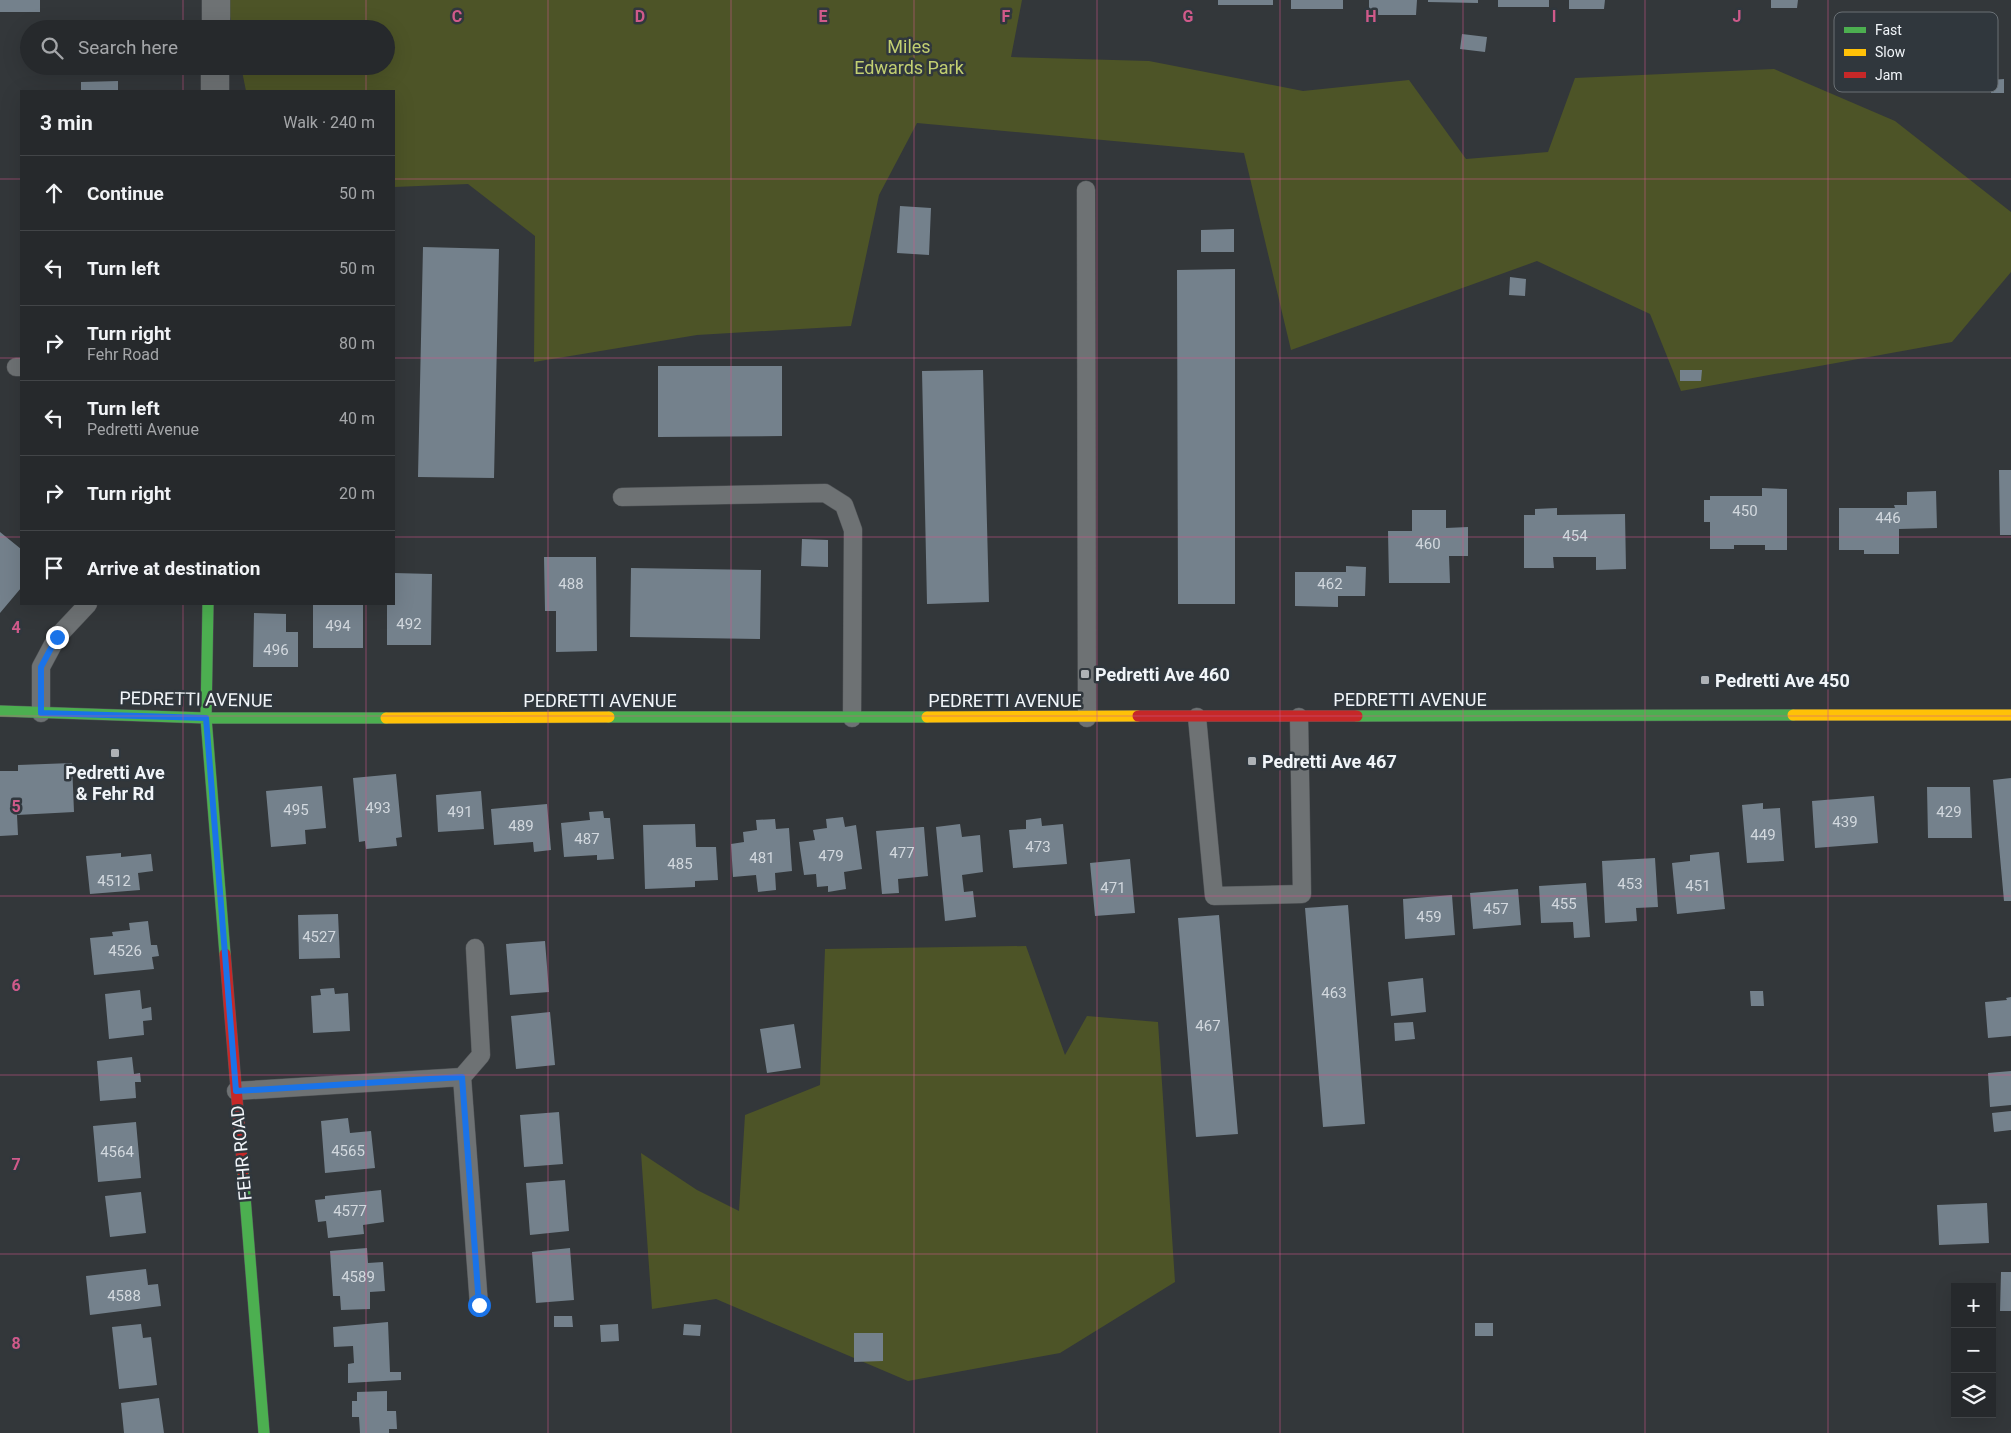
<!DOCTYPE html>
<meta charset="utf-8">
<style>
:root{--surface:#26292c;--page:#323538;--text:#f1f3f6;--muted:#a4a6a9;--line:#424548}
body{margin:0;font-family:Roboto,sans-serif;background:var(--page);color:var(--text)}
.controls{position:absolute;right:15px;bottom:15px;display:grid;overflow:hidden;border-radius:0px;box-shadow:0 5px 20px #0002}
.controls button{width:45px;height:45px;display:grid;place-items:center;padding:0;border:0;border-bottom:1px solid var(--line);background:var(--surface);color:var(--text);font:25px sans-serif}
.stop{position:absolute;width:15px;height:15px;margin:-11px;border:4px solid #1a73e8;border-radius:50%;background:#fff}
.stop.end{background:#1a73e8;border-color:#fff;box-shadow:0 1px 5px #0008}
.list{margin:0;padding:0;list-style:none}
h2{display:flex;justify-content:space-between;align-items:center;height:65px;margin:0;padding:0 20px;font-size:21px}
h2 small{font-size:16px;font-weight:400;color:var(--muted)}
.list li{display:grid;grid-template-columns:32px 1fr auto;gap:15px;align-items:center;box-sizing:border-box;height:75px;padding:0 20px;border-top:1px solid var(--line)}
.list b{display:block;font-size:19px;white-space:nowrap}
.list p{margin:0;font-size:16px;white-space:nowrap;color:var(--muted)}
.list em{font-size:16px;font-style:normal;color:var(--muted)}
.icon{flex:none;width:28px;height:28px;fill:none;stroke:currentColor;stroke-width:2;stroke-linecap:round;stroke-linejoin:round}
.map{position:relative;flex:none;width:2011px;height:1433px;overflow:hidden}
.search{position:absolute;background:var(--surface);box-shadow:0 5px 20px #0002;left:20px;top:20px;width:375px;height:55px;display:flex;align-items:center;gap:12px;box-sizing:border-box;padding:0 18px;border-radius:28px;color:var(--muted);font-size:19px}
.panel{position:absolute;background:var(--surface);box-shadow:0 5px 20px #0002;left:20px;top:90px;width:375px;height:515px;border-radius:0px}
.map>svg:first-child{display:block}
</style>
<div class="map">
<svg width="2011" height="1433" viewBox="0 0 2011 1433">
<rect width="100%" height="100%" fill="#33373a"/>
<!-- green -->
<path fill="#4d5427" d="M 226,0 L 1022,0 L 1011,57 L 1149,61 L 1303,91 L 1409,80 L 1466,159 L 1548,152 L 1575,78 L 1774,69 L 1895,121 L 2011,212 L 2011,272 L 1952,342 L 1681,391 L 1650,314 L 1537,261 L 1291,350 L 1244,153 L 917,123 L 879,195 L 851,326 L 697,335 L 534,362 L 535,236 L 468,184 L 394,187 L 394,91 L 246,91 L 241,66 L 386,66 L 386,29 L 233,29 Z
M 1026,946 L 1065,1055 L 1087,1016 L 1158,1022 L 1175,1282 L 1060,1353 L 908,1381 L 716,1299 L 652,1309 L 641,1153 L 697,1190 L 739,1211 L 745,1115 L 820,1085 L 825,949 Z"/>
<!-- building -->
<path fill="#74818c" d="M 0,0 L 40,0 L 40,12 L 0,12 Z
M 1218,0 L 1273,0 L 1273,5 L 1218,5 Z
M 1291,0 L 1343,0 L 1343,9 L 1291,9 Z
M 1369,0 L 1417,0 L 1416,15 L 1369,15 Z
M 1428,0 L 1478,0 L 1478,3 L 1428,2 Z
M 1498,0 L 1549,0 L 1549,7 L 1498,7 Z
M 1569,0 L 1605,0 L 1604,9 L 1569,9 Z
M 1771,0 L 1798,0 L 1797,8 L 1771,8 Z
M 1462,34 L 1487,37 L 1485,52 L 1460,49 Z
M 2004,79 L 2004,93 L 1991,93 L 1991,80 Z
M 118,81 L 118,91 L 81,91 L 81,82 Z
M 900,206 L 931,208 L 929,255 L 897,253 Z
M 1234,229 L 1234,252 L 1201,252 L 1201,230 Z
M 423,247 L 499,249 L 494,478 L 418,477 Z
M 1235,269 L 1235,604 L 1178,604 L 1177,270 Z
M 1510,277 L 1526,279 L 1525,296 L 1509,295 Z
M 658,366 L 782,366 L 782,436 L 658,437 Z
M 983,370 L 989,602 L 927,604 L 922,371 Z
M 1680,370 L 1702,370 L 1701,381 L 1680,381 Z
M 1999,470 L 2011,470 L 2011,535 L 2000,535 Z
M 1762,488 L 1787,489 L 1787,550 L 1765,550 L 1765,545 L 1734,545 L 1734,549 L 1710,549 L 1710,522 L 1704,522 L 1704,500 L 1710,500 L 1710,496 L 1762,496 Z
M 1936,491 L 1937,528 L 1899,529 L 1899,554 L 1864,554 L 1864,550 L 1839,550 L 1839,508 L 1895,508 L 1894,505 L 1907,505 L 1907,492 Z
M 1557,508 L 1557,515 L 1625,514 L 1626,569 L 1596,570 L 1596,557 L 1553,557 L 1554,568 L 1524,568 L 1524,515 L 1535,515 L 1535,509 Z
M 1412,510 L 1446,510 L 1446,528 L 1468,527 L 1468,556 L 1449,556 L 1450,583 L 1389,583 L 1388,531 L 1412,531 Z
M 0,532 L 21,549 L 21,588 L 0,613 Z
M 802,539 L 828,540 L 828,567 L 801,566 Z
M 544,557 L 596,557 L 597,651 L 556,652 L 556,611 L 545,611 Z
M 1346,566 L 1366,567 L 1365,596 L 1338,596 L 1338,607 L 1295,606 L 1295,572 L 1346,572 Z
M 631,568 L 761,570 L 760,639 L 630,637 Z
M 394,573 L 432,574 L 431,645 L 387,645 L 387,604 L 394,604 Z
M 313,604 L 363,604 L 363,648 L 313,648 Z
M 254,613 L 286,614 L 286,632 L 298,632 L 298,667 L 253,667 Z
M 72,763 L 74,812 L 17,815 L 18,835 L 0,836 L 0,771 L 18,771 L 18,765 Z
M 396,774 L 402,837 L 396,838 L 397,846 L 366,849 L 365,841 L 359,842 L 353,778 Z
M 2011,778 L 2011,901 L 2004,901 L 1993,780 Z
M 322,786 L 326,828 L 305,830 L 306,844 L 271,847 L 266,791 Z
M 1927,787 L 1970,787 L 1972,838 L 1928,838 Z
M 481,791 L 484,829 L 438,832 L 436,795 Z
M 1874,796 L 1878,843 L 1815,848 L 1812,801 Z
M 1763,803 L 1763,809 L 1780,808 L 1784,861 L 1747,863 L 1742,805 Z
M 547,804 L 551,850 L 534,852 L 533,842 L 494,845 L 491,809 Z
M 603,811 L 604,818 L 610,818 L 614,859 L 597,860 L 597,855 L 564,857 L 561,823 L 590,820 L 589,812 Z
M 843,817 L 845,827 L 856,825 L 862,869 L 844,872 L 846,889 L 828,892 L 828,886 L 817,887 L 816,874 L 804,875 L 799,842 L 815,840 L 813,830 L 827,828 L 826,819 Z
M 1041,818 L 1042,826 L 1063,824 L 1067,864 L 1013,868 L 1009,830 L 1026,829 L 1026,820 Z
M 775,819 L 776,829 L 789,828 L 792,871 L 775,873 L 776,890 L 758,892 L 756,875 L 733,877 L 731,844 L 744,842 L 743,832 L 757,830 L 756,820 Z
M 695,824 L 696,847 L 716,847 L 718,880 L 695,881 L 695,887 L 645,889 L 643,825 Z
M 960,824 L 962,837 L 980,835 L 983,872 L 962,875 L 964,892 L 973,891 L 976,917 L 945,921 L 936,827 Z
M 922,827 L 924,827 L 928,876 L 898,879 L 899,893 L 882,894 L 876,831 Z
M 1719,852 L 1725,909 L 1677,914 L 1672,863 L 1690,861 L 1690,855 Z
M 121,853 L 121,857 L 151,854 L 153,871 L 138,873 L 140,890 L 90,894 L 86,856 Z
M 1655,858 L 1658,907 L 1636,908 L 1637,921 L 1605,923 L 1602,861 Z
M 1130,859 L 1135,913 L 1095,916 L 1090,863 Z
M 1586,883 L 1590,937 L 1574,938 L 1573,922 L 1541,923 L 1539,886 Z
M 1518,889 L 1521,925 L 1473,929 L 1470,893 Z
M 1452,895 L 1455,935 L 1405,939 L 1403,899 Z
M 1348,905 L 1365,1124 L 1323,1127 L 1305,908 Z
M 338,914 L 340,958 L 299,959 L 298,915 Z
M 1219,915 L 1238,1134 L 1196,1137 L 1178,918 Z
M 148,921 L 151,945 L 157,945 L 159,956 L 152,957 L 154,969 L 94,975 L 90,938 L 113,936 L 112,932 L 130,930 L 129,923 Z
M 545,941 L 549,992 L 510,995 L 506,944 Z
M 1423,978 L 1426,1012 L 1391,1016 L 1388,982 Z
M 334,988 L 335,994 L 348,993 L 350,1031 L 313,1033 L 311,996 L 321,995 L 320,989 Z
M 140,990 L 142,1009 L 151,1007 L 152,1020 L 143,1021 L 144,1035 L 109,1039 L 105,994 Z
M 1750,991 L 1763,991 L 1764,1006 L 1751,1006 Z
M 2011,997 L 2011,1036 L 1988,1038 L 1985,1002 L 2007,1000 L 2006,998 Z
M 550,1012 L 555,1065 L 516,1069 L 511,1016 Z
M 1413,1022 L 1415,1039 L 1395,1041 L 1394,1023 Z
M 794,1024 L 801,1068 L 767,1073 L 760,1029 Z
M 132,1057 L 134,1074 L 140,1073 L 141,1082 L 135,1082 L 136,1098 L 100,1101 L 97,1061 Z
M 2011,1071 L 2011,1105 L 1990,1107 L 1988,1073 Z
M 2011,1111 L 2011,1130 L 1994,1132 L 1992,1113 Z
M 559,1112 L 563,1164 L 524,1167 L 520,1115 Z
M 348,1118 L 350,1133 L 371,1131 L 375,1168 L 325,1173 L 321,1121 Z
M 136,1122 L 141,1178 L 98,1182 L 93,1126 Z
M 565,1180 L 569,1231 L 530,1235 L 526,1183 Z
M 381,1190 L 384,1222 L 363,1225 L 364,1234 L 328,1238 L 326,1221 L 318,1222 L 315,1200 L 325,1199 L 325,1196 Z
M 141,1192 L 146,1233 L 110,1237 L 105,1196 Z
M 1987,1203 L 1989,1243 L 1939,1245 L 1937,1205 Z
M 367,1248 L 368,1263 L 383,1262 L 385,1291 L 370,1292 L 370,1309 L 341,1310 L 340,1296 L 333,1296 L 330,1251 Z
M 570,1248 L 574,1300 L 536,1303 L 532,1252 Z
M 146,1269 L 148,1285 L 158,1284 L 161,1306 L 90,1315 L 86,1276 Z
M 2001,1272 L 2011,1272 L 2011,1311 L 2000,1311 Z
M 554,1316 L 572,1316 L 573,1327 L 554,1327 Z
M 388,1322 L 390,1372 L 401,1372 L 401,1380 L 348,1383 L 348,1364 L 354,1363 L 353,1346 L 334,1347 L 333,1327 Z
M 1475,1323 L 1493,1323 L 1493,1336 L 1475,1336 Z
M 141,1324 L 143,1338 L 151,1337 L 157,1385 L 119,1389 L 112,1327 Z
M 618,1324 L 619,1341 L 601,1342 L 600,1325 Z
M 684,1324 L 701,1325 L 700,1336 L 683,1335 Z
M 854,1333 L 883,1333 L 883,1361 L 854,1362 Z
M 387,1391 L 387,1411 L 396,1411 L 397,1429 L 389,1429 L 389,1433 L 360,1433 L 359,1417 L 352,1417 L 352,1401 L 357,1401 L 357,1392 Z
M 159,1398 L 164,1433 L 124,1433 L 121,1403 Z"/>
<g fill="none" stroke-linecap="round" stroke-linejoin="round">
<defs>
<path id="lane" d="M 1086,190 L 1087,718
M 16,367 L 21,367
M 622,497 L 825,493 L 844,505 L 853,530 L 852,718
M 41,713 L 41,667 L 57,637 L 88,604
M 1197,717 L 1214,896 L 1302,894 L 1299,717
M 475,948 L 481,1055 L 462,1077 L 479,1305
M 236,1091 L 462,1077"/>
<path id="street" d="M 216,29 L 216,0
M 215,91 L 215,66"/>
<path id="fast" d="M 208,604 L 206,718 L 225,954
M 0,711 L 206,718 L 386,718
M 1357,716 L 1793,715
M 609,717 L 927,717
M 243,1172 L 264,1433"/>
<path id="slow" d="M 1793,715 L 2011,715
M 927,717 L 1138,716
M 386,718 L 609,717"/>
<path id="jam" d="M 1138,716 L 1357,716
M 225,954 L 243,1172"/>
</defs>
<!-- lane casing -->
<use href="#lane" stroke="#535659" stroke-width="19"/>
<!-- street casing -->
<use href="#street" stroke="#535659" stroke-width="29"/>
<!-- fast casing -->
<use href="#fast" stroke="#535659" stroke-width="12"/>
<!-- slow casing -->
<use href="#slow" stroke="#535659" stroke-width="12"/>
<!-- jam casing -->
<use href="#jam" stroke="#535659" stroke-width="12"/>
<!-- lane -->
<use href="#lane" stroke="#6e7274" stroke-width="18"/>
<!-- street -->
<use href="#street" stroke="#6e7274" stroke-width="28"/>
<!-- fast -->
<use href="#fast" stroke="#4caf50" stroke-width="11"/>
<!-- slow -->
<use href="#slow" stroke="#ffc107" stroke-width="11"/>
<!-- jam -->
<use href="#jam" stroke="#c62828" stroke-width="11"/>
</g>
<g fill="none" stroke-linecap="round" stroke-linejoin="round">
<!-- route -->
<path stroke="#1a73e8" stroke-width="6" d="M 57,637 L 41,667 L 41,713 L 206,718 L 236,1091 L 462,1077 L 479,1305"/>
</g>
<!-- grid -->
<path fill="none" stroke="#d05a8a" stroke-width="1" stroke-opacity="0.55" d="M 183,0 L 183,29M 366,0 L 366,29M 548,0 L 548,1433M 731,0 L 731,1433M 914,0 L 914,1433M 1097,0 L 1097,1433M 1280,0 L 1280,1433M 1463,0 L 1463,1433M 1645,0 L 1645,1433M 1828,0 L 1828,1433M 183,66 L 183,91M 366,66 L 366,91M 0,179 L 21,179M 394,179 L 2011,179M 0,358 L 21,358M 394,358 L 2011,358M 0,537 L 21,537M 394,537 L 2011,537M 183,604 L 183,1433M 366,604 L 366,1433M 0,716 L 2011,716M 0,896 L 2011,896M 0,1075 L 2011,1075M 0,1254 L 2011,1254"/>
<!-- markers -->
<g fill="#aeb2b6" stroke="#30373d" stroke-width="2">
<rect x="1080" y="669" width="10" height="10" rx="2.5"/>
<rect x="1700" y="675" width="10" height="10" rx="2.5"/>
<rect x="110" y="748" width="10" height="10" rx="2.5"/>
<rect x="1247" y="756" width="10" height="10" rx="2.5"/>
</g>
<g text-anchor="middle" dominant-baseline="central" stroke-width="5" stroke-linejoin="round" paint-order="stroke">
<!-- number labels -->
<g font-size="15" fill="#d2d8de">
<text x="1745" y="511">450</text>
<text x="1888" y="518">446</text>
<text x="1575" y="536">454</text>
<text x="1428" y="544">460</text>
<text x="571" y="584">488</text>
<text x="1330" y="584">462</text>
<text x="409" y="624">492</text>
<text x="338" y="626">494</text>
<text x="276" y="650">496</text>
<text x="378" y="808">493</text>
<text x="296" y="810">495</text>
<text x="460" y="812">491</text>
<text x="1949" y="812">429</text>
<text x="1845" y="822">439</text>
<text x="521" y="826">489</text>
<text x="1763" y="835">449</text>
<text x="587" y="839">487</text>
<text x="1038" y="847">473</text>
<text x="902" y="853">477</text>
<text x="831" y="856">479</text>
<text x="762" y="858">481</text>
<text x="680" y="864">485</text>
<text x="114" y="881">4512</text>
<text x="1630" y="884">453</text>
<text x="1698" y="886">451</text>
<text x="1113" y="888">471</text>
<text x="1564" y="904">455</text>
<text x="1496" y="909">457</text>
<text x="1429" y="917">459</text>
<text x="319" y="937">4527</text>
<text x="125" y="951">4526</text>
<text x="1334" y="993">463</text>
<text x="1208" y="1026">467</text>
<text x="348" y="1151">4565</text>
<text x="117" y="1152">4564</text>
<text x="350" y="1211">4577</text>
<text x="358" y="1277">4589</text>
<text x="124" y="1296">4588</text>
</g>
<!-- park labels -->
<g font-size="18" fill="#c2cf71" stroke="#30373d">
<text x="909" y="46">Miles<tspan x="909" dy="21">Edwards Park</tspan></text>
</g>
<!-- poi labels -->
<g font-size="18" font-weight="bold" fill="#f1f5f9" stroke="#30373d" text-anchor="start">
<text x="1095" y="674">Pedretti Ave 460</text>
<text x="1715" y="680">Pedretti Ave 450</text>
<text x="1262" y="761">Pedretti Ave 467</text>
<text x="115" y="772" text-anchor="middle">Pedretti Ave<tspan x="115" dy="21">&amp; Fehr Rd</tspan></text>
</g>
<!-- street labels -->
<g font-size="18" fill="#f1f5f9" stroke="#30373d">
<text transform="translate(196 699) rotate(1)">PEDRETTI AVENUE</text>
<text x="1410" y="699">PEDRETTI AVENUE</text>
<text x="600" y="700">PEDRETTI AVENUE</text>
<text x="1005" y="700">PEDRETTI AVENUE</text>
<text transform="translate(241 1153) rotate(-95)">FEHR ROAD</text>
</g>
</g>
<!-- legend -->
<rect x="1834" y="12" width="164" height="80" rx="8" fill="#30373d" stroke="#6a7075" stroke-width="1"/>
<rect x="1844" y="27" width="22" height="6" fill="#4caf50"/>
<rect x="1844" y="49" width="22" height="7" fill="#ffc107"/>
<rect x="1844" y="72" width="22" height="6" fill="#c62828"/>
<g font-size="14" fill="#f1f5f9">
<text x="1875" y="35">Fast</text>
<text x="1875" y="57">Slow</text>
<text x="1875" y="80">Jam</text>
</g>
<g font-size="16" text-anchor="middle" font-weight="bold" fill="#d05a8a" stroke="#30373d" stroke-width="5" stroke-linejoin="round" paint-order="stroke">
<text x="457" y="22">C</text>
<text x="640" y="22">D</text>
<text x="823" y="22">E</text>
<text x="1006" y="22">F</text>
<text x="1188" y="22">G</text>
<text x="1371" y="22">H</text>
<text x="1554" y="22">I</text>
<text x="1737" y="22">J</text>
<text x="16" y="633">4</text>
<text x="16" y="812">5</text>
<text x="16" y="991">6</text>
<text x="16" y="1170">7</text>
<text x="16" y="1349">8</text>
</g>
</svg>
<div class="controls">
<button>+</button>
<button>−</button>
<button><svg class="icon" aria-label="layers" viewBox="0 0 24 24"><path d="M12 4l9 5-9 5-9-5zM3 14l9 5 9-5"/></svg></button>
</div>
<div class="stop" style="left:479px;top:1305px"></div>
<div class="stop end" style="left:57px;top:637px"></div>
<div class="search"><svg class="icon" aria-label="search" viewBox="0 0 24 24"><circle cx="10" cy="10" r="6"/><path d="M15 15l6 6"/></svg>Search here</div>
<section class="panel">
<h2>3 min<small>Walk · 240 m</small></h2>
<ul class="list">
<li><svg class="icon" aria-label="ahead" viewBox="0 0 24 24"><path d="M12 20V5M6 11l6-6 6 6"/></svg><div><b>Continue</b></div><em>50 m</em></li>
<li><svg class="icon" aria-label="left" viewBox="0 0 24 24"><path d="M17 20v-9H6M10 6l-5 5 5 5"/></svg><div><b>Turn left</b></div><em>50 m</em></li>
<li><svg class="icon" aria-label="right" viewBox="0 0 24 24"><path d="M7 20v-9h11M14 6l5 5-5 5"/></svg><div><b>Turn right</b><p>Fehr Road</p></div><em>80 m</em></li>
<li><svg class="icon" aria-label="left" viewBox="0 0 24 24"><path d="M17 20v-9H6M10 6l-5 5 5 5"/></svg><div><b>Turn left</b><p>Pedretti Avenue</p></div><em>40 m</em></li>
<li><svg class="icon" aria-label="right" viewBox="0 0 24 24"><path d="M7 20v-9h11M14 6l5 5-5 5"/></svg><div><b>Turn right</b></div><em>20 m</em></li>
<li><svg class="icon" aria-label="arrive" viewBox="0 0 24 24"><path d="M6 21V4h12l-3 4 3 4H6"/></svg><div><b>Arrive at destination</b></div></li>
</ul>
</section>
</div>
